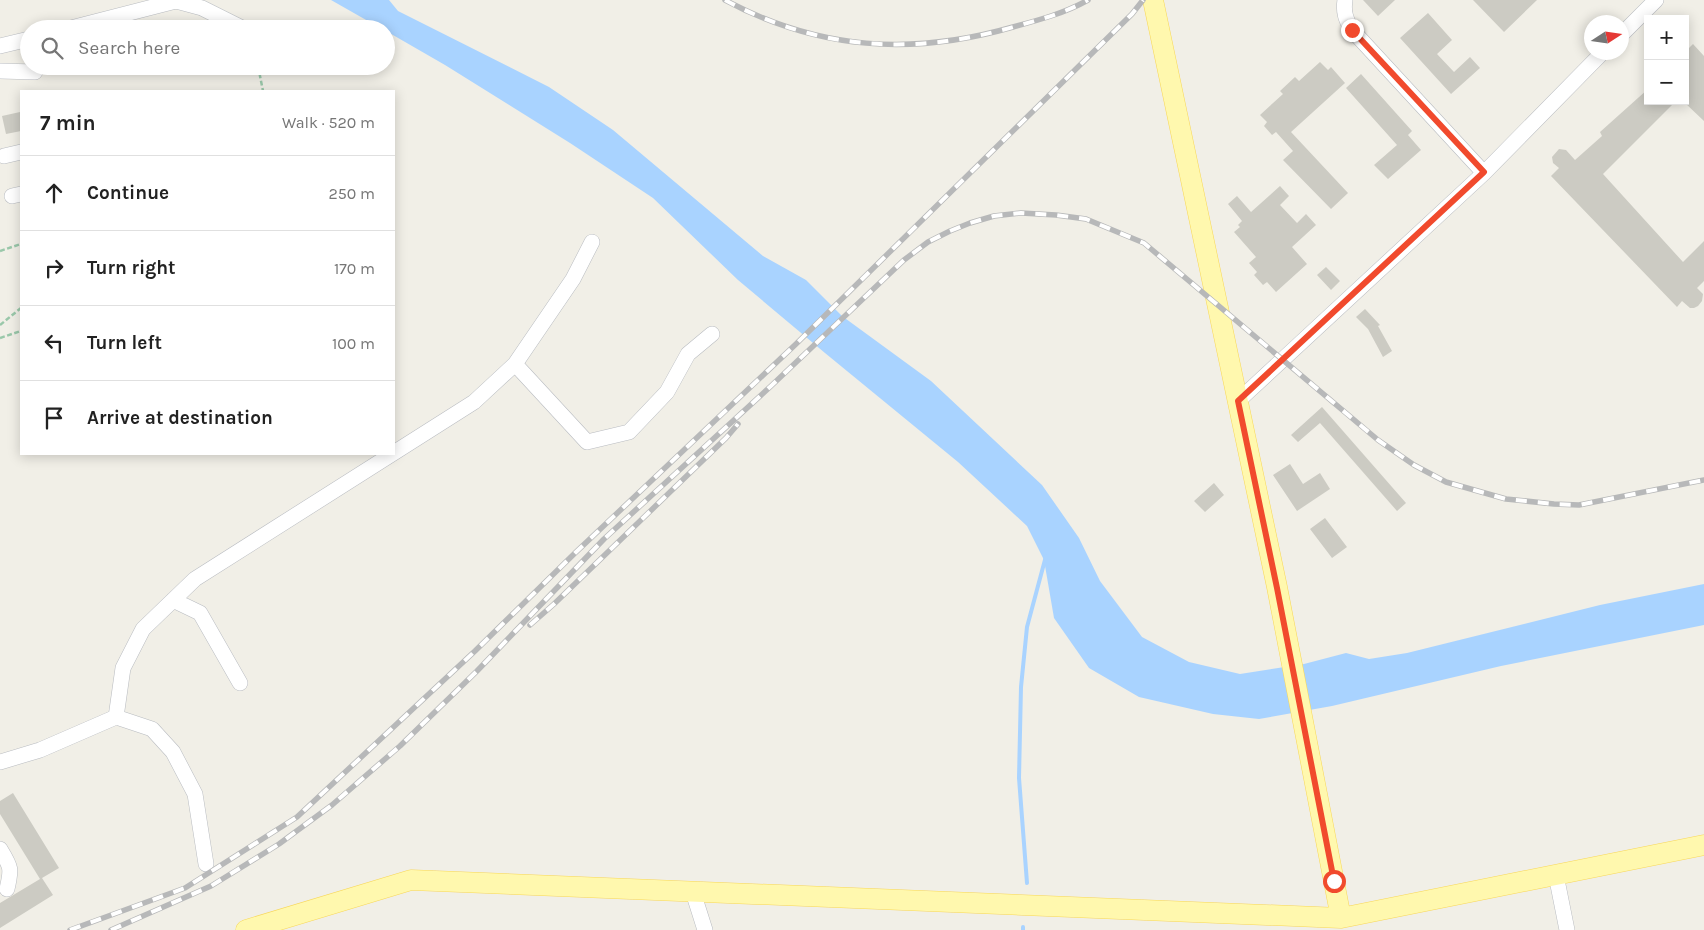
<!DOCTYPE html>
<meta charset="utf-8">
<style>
:root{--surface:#fff;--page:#f6f6f6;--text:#222;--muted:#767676;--line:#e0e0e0}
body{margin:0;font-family:Karla,sans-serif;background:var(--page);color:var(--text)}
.controls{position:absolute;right:15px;top:15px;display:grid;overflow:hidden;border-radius:0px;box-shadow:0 2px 12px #0003}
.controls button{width:45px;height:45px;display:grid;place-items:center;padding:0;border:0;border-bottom:1px solid var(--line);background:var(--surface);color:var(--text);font:25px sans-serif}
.compass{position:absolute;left:1584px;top:15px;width:45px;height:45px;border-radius:50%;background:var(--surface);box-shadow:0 2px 12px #0003;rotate:78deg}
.stop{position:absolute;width:15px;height:15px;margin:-11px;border:4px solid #f14a2d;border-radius:50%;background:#fff}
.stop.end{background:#f14a2d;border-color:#fff;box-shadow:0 1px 5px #0008}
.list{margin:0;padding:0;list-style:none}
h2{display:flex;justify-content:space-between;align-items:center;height:65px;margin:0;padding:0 20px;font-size:21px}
h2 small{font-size:16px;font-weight:400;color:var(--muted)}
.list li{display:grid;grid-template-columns:32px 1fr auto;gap:15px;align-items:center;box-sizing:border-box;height:75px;padding:0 20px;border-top:1px solid var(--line)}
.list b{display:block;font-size:19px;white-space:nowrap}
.list em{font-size:16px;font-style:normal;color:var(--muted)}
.icon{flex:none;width:28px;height:28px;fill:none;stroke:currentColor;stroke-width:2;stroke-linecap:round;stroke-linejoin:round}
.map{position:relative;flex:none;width:1704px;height:930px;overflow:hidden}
.search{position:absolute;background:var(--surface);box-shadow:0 2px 12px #0003;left:20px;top:20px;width:375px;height:55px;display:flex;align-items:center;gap:12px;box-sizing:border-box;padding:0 18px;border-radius:28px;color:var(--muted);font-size:19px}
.panel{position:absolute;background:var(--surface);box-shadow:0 2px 12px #0003;left:20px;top:90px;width:375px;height:365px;border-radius:0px}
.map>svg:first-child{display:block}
</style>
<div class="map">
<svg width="1704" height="930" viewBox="0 0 1704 930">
<rect width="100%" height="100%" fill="#f1efe7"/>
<!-- water -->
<path fill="#a9d3ff" d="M 331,0 L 389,0 L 398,11 L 549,87 L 613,130 L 763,256 L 806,280 L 842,316 L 931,381 L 1042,485 L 1079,538 L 1100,581 L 1142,637 L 1189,662 L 1240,674 L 1304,664 L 1346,653 L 1369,659 L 1407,653 L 1600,605 L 1704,584 L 1704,625 L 1501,666 L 1332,706 L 1259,719 L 1213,714 L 1139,697 L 1089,668 L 1054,618 L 1044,560 L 1027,526 L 958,462 L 825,353 L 738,280 L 653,198 L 570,143 L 445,65 L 386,31 L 386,29 L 382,29 Z"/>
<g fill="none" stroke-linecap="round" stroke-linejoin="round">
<!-- stream -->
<path stroke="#a9d3ff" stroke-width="4" d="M 1027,883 L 1019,778 L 1021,687 L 1027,627 L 1046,556
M 1023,927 L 1023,930"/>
</g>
<!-- building -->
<path fill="#cccbc3" d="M 1363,0 L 1395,0 L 1378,16 Z
M 1473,0 L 1537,0 L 1504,32 Z
M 1428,13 L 1452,40 L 1437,54 L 1454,72 L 1470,57 L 1480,68 L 1451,94 L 1400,38 Z
M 1693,44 L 1704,56 L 1704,121 L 1685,103 L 1685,52 Z
M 1320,62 L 1328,70 L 1331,67 L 1345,83 L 1291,132 L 1348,193 L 1331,209 L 1283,160 L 1293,151 L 1276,132 L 1272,135 L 1264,126 L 1267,122 L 1260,115 L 1283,94 L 1280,91 L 1295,77 L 1299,81 Z
M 1361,74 L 1412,131 L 1408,135 L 1421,150 L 1388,179 L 1374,165 L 1397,145 L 1346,88 Z
M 1648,89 L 1648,101 L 1676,101 L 1603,174 L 1683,262 L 1704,241 L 1704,281 L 1697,288 L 1703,294 L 1702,301 L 1698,306 L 1694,308 L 1690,308 L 1682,301 L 1677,307 L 1551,176 L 1559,168 L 1553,163 L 1552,157 L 1559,149 L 1566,150 L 1575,160 L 1602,136 L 1600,132 Z
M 20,112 L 21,131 L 6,134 L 2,116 Z
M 1280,186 L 1289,196 L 1280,205 L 1297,223 L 1306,214 L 1316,225 L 1292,247 L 1307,264 L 1276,292 L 1267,282 L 1263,285 L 1254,275 L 1257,272 L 1249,263 L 1256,257 L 1234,232 L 1240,227 L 1238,225 L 1242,221 L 1228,204 L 1237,196 L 1251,212 Z
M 1326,267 L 1340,281 L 1331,290 L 1317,275 Z
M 1365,309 L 1380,325 L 1378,326 L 1392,351 L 1383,357 L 1368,329 L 1356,317 Z
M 1322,407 L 1406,503 L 1397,511 L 1320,423 L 1298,442 L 1291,435 Z
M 1290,464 L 1303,484 L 1320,473 L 1330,489 L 1297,511 L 1273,475 Z
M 1214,483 L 1224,495 L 1205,512 L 1194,501 Z
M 1325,518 L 1347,547 L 1332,558 L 1310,529 Z
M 13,793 L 59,868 L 42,878 L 53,895 L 0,928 L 0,903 L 40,879 L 0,814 L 0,801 Z"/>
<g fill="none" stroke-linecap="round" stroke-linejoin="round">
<defs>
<path id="minor" d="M 1345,0 C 1343,12 1346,20 1352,30 L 1484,173
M 67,29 L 176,1 L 202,8 L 242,28
M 1622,34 L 1656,0
M 0,46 L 29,39
M 0,71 L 35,72
M 4,156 L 21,152
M 12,196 L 21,194
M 515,364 L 587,442 L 629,432 L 667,392 L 688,354 L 712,334
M 1238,401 L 1484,173 L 1603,52
M 173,600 L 200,613 L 240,683
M 116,717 L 123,668 L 143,629 L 195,579 L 474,402 L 515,364 L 573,279 L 592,242
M 0,762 L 40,750 L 116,717 L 152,729 L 173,752 L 195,794 L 206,864
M 0,849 C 11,867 12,868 7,889
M 1556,875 L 1567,930
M 693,892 L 705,930"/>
<path id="major" d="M 1153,0 L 1277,587 L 1341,918
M 246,930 L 411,880 L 1341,918 L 1704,845"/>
</defs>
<!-- minor casing -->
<use href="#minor" stroke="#b9bcc1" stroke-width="16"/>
<!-- major casing -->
<use href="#major" stroke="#f8d759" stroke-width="21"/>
<!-- path -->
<path stroke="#9ac8aa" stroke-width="2.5" stroke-dasharray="5 2.5" stroke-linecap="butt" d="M 258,66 L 263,91
M 0,251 L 21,244
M 0,325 L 21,308
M 0,338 L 21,331"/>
<!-- minor -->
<use href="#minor" stroke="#fff" stroke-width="15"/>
<!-- major -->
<use href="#major" stroke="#fff8ae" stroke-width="20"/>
<defs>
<path id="rail" d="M 725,0 C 818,50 912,56 1013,27 C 1039,20 1065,13 1088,0
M 530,625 L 554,604 L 726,438 L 738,424
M 70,930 L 185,888 L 297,817 L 475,651 L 575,553 L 796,344 L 1132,14 L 1143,0
M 111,930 L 211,886 L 279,844 L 332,805 L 400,746 L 477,671 L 604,539 L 771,386 L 904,260 L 928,242 L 950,231 L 970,223 L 994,216 L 1021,213 L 1056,215 L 1086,219 L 1144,243 L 1378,440 L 1414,465 L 1446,482 L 1506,499 L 1554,504 L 1579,505 L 1704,480"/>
</defs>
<!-- rail casing -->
<use href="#rail" stroke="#b7b8b9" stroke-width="5.5"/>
<!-- rail -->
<use href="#rail" stroke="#fff" stroke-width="4" stroke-dasharray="11" stroke-linecap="butt"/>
</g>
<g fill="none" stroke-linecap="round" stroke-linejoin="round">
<!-- route -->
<path stroke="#f14a2d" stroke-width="6" d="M 1334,881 L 1277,588 L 1238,401 L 1484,172 L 1352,30"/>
</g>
</svg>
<div class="controls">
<button>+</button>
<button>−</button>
</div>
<svg class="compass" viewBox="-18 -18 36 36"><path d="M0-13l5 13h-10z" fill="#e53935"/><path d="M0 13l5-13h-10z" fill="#767676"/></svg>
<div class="stop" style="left:1334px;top:881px"></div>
<div class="stop end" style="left:1352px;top:30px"></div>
<div class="search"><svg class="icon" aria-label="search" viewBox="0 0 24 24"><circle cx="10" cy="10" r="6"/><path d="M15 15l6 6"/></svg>Search here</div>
<section class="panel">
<h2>7 min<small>Walk · 520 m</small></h2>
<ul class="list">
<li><svg class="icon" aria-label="ahead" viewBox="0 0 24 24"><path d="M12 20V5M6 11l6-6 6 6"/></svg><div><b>Continue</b></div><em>250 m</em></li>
<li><svg class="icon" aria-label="right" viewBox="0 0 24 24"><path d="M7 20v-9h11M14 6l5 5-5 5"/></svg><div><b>Turn right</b></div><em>170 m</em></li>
<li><svg class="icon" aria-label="left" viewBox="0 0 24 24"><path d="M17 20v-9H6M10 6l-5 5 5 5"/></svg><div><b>Turn left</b></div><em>100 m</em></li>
<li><svg class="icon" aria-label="arrive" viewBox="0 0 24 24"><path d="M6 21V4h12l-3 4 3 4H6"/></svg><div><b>Arrive at destination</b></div></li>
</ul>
</section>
</div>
